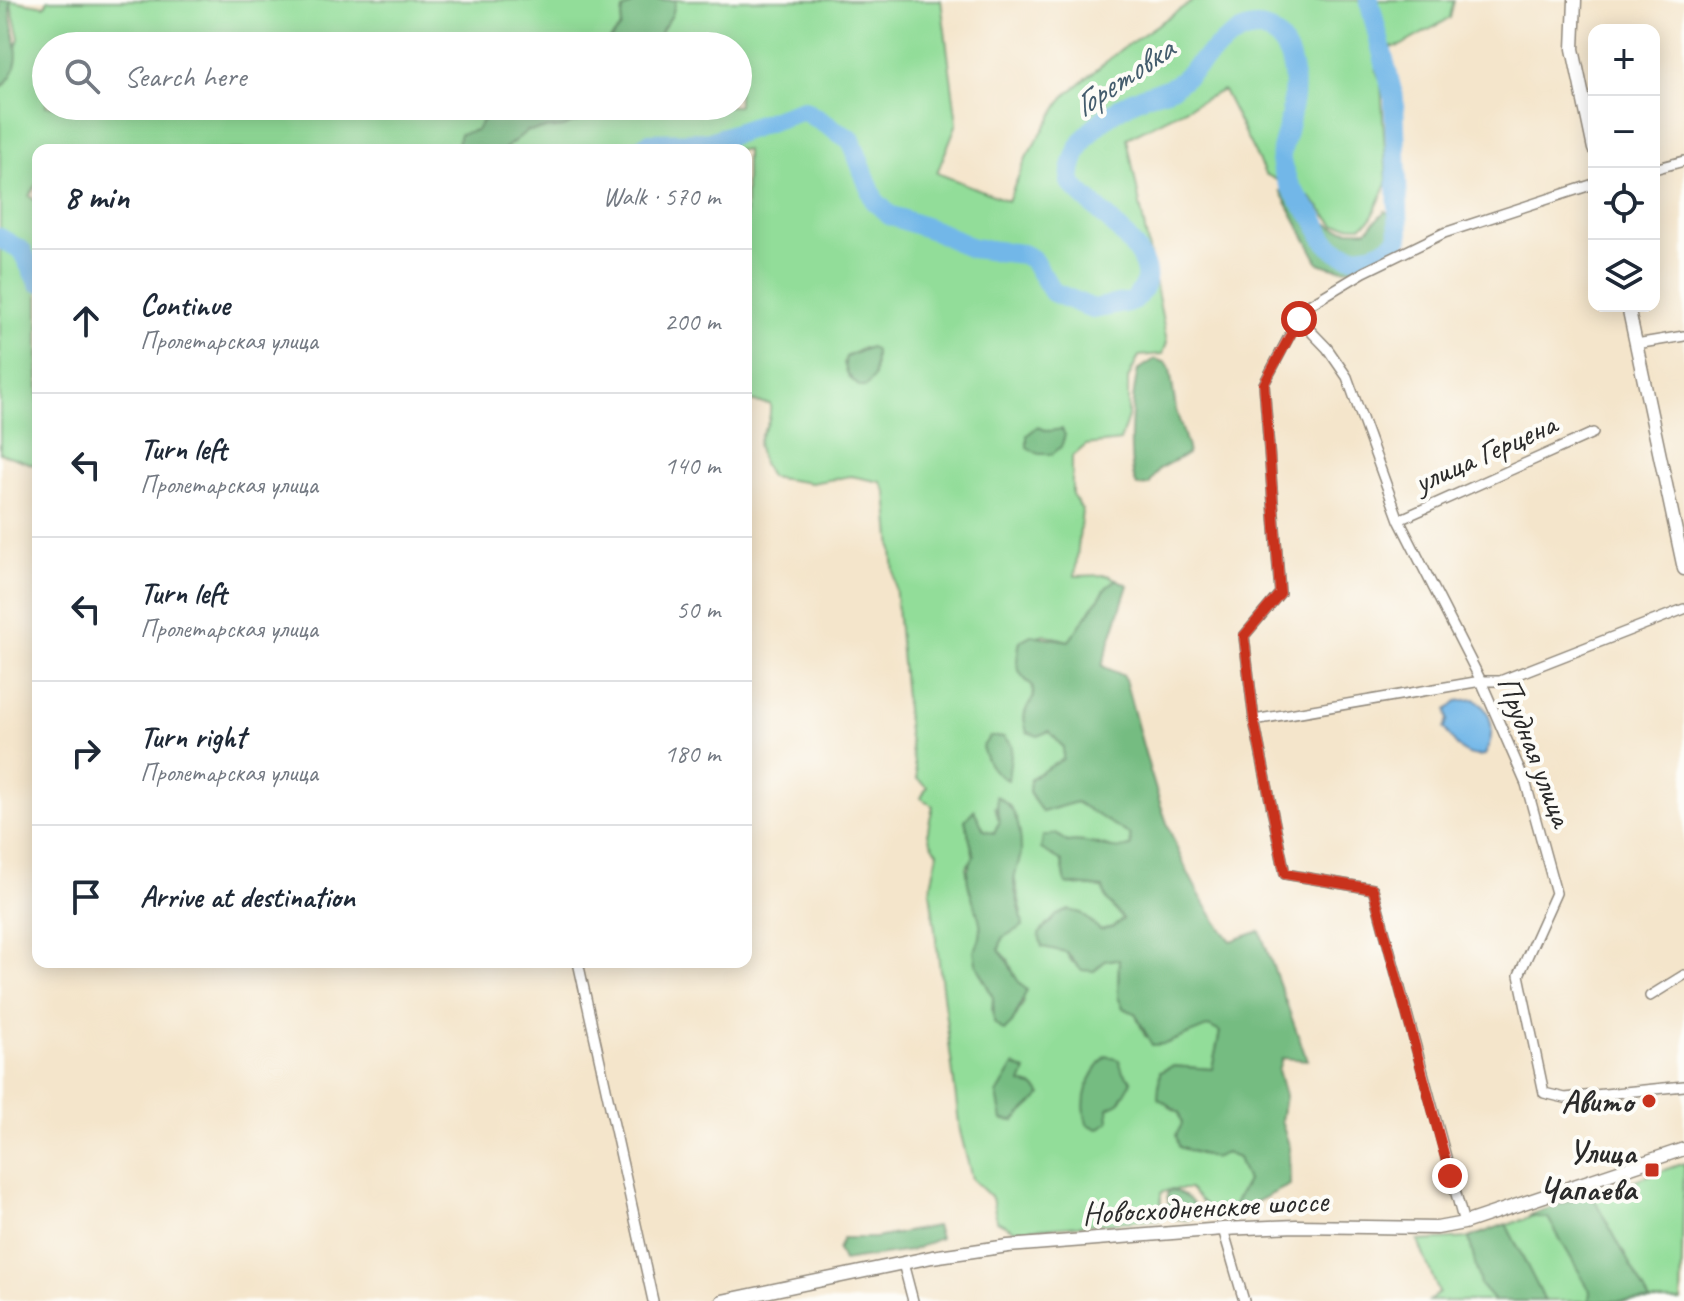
<!DOCTYPE html>
<meta charset="utf-8">
<style>
:root{--surface:#fff;--page:#f2f2f3;--text:#1f2937;--muted:#747a83;--line:#e0e1e3}
body{margin:0;font-family:Caveat,sans-serif;background:var(--page);color:var(--text)}
.controls{position:absolute;right:24px;top:24px;display:grid;overflow:hidden;border-radius:16px;box-shadow:0 4px 20px #0003}
.controls button{width:72px;height:72px;display:grid;place-items:center;padding:0;border:0;border-bottom:2px solid var(--line);background:var(--surface);color:var(--text);font:40px sans-serif}
.stop{position:absolute;width:24px;height:24px;margin:-18px;border:6px solid #c8321e;border-radius:50%;background:#fff}
.stop.end{background:#c8321e;border-color:#fff;box-shadow:0 2px 8px #0008}
.list{margin:0;padding:0;list-style:none}
h2{display:flex;justify-content:space-between;align-items:center;height:104px;margin:0;padding:0 32px;font-size:34px}
h2 small{font-size:26px;font-weight:400;color:var(--muted)}
.list li{display:grid;grid-template-columns:52px 1fr auto;gap:24px;align-items:center;box-sizing:border-box;height:144px;padding:0 32px;border-top:2px solid var(--line)}
.list b{display:block;font-size:30px;white-space:nowrap}
.list p{margin:0;font-size:26px;white-space:nowrap;color:var(--muted)}
.list em{font-size:26px;font-style:normal;color:var(--muted)}
.icon{flex:none;width:44px;height:44px;fill:none;stroke:currentColor;stroke-width:2;stroke-linecap:round;stroke-linejoin:round}
.map{position:relative;flex:none;width:1684px;height:1301px;overflow:hidden}
.search{position:absolute;background:var(--surface);box-shadow:0 4px 20px #0003;left:32px;top:32px;width:720px;height:88px;display:flex;align-items:center;gap:20px;box-sizing:border-box;padding:0 28px;border-radius:44px;color:var(--muted);font-size:30px}
.panel{position:absolute;background:var(--surface);box-shadow:0 4px 20px #0003;left:32px;top:144px;width:720px;height:824px;border-radius:16px}
.map>svg:first-child{display:block}
</style>
<div class="map">
<svg width="1684" height="1301" viewBox="0 0 1684 1301">
<rect width="100%" height="100%" fill="#fdfcf7"/>
<filter id="ink" filterUnits="userSpaceOnUse"><feTurbulence type="fractalNoise" baseFrequency=".0125" numOctaves="2"/><feDisplacementMap in="SourceGraphic" scale="16" xChannelSelector="R" yChannelSelector="G"/><feConvolveMatrix kernelMatrix="1 2 1 2 8 2 1 2 1" color-interpolation-filters="sRGB"/></filter>
<filter id="wash" filterUnits="userSpaceOnUse"><feTurbulence type="fractalNoise" baseFrequency=".006" numOctaves="4" result="noise"/><feDisplacementMap in="SourceGraphic" scale="32" xChannelSelector="R" yChannelSelector="G"/><feGaussianBlur stdDeviation="1.8" result="paint"/><feColorMatrix in="noise" values="0 0 0 0 0 0 0 0 0 0 0 0 0 0 0 0 0 1.4 0 .05"/><feComposite in="paint" operator="in"/></filter>
<g filter="url(#wash)">
<rect width="100%" height="100%" fill="#f4e5cb"/>
<!-- green -->
<path fill="#92dd99" stroke="#5e8462" stroke-width="2" fill-rule="evenodd" d="M 10,0 L 45,6 L 48,0 L 641,0 L 623,10 L 621,27 L 605,46 L 46,46 L 46,106 L 492,106 L 476,130 L 460,135 L 455,150 L 38,150 L 38,182 L 29,196 L 38,203 L 38,466 L 0,453 L 0,88 L 6,84 L 19,38 Z
M 676,0 L 941,0 L 957,123 L 937,173 L 1008,201 L 1027,156 L 1064,97 L 1120,50 L 1194,0 L 1454,0 L 1450,18 L 1400,46 L 1388,48 L 1376,70 L 1381,82 L 1387,184 L 1371,219 L 1361,226 L 1335,225 L 1311,198 L 1265,174 L 1223,90 L 1127,138 L 1167,342 L 1163,354 L 1139,356 L 1128,379 L 1128,417 L 1120,441 L 1086,445 L 1072,457 L 1072,495 L 1082,510 L 1075,576 L 1107,575 L 1116,579 L 1107,587 L 1069,641 L 1044,634 L 1020,641 C 1016,661 1014,673 1032,685 L 1034,697 C 1024,710 1022,717 1027,732 L 1049,730 L 1063,747 L 1063,759 L 1031,778 L 1029,792 L 1042,812 L 1076,802 L 1130,834 L 1131,847 L 1119,850 L 1092,842 L 1062,861 L 1066,884 L 1103,888 L 1107,900 L 1123,919 L 1113,927 L 1100,930 L 1081,913 L 1047,924 L 1040,934 L 1042,946 L 1066,952 L 1072,962 L 1094,971 L 1106,960 L 1119,959 L 1118,985 L 1124,1008 L 1135,1013 L 1145,1036 L 1165,1044 L 1209,1025 L 1220,1032 L 1212,1069 L 1172,1066 L 1160,1072 L 1160,1086 L 1168,1106 L 1179,1112 L 1182,1124 L 1179,1147 L 1202,1155 L 1226,1153 L 1238,1158 L 1247,1181 L 1233,1206 L 1209,1208 L 1189,1189 L 1171,1189 L 1161,1193 L 1161,1219 L 1014,1230 L 997,1221 L 992,1198 L 972,1179 L 960,1131 L 930,890 L 938,852 C 922,834 929,827 933,806 L 921,798 L 927,787 L 917,779 L 908,732 L 887,493 L 881,482 L 851,476 L 811,483 L 770,477 C 742,426 773,442 770,404 L 746,401 L 746,150 L 503,150 C 511,143 519,133 530,130 C 554,124 573,132 586,106 L 738,106 L 738,46 L 651,46 L 672,15 ZM 863,348 L 875,351 L 874,377 L 866,387 L 849,378 L 844,363 L 846,357 ZM 995,806 L 1018,839 L 1021,851 L 1014,876 L 1022,913 L 1002,938 L 999,950 L 1008,959 L 1024,1002 L 1012,1023 L 992,1010 L 993,997 L 981,975 L 981,914 L 970,892 L 966,867 L 974,857 L 965,820 L 974,810 L 984,830 L 994,833 L 999,822 Z
M 1684,1163 L 1681,1301 L 1429,1301 L 1439,1293 L 1418,1241 L 1469,1238 Z"/>
<!-- forest -->
<path fill="#75bc81" stroke="#507456" stroke-width="2" d="M 0,0 L 10,0 C 7,30 33,62 0,88 Z
M 641,0 L 676,0 L 672,15 L 651,46 L 605,46 L 621,27 L 623,10 Z
M 492,106 L 586,106 L 579,120 L 563,127 L 527,131 L 503,150 L 455,150 L 460,134 L 476,130 Z
M 1294,190 C 1326,218 1320,233 1367,230 L 1385,211 L 1396,217 L 1402,228 C 1387,262 1354,278 1319,263 L 1280,191 Z
M 870,347 L 875,351 L 874,377 L 866,387 L 860,387 C 850,379 842,369 846,357 Z
M 1155,359 L 1167,363 L 1170,369 L 1176,410 L 1188,448 L 1187,454 L 1159,469 L 1149,485 L 1137,486 C 1126,464 1132,395 1138,370 Z
M 1037,427 L 1049,431 L 1062,429 L 1065,435 L 1061,447 L 1052,454 L 1039,454 L 1027,447 L 1027,435 Z
M 1116,579 L 1128,585 L 1102,666 L 1124,676 C 1149,766 1170,867 1231,941 L 1260,931 L 1307,1060 L 1282,1058 L 1278,1070 L 1285,1096 L 1281,1121 L 1289,1145 L 1290,1185 L 1250,1205 L 1233,1206 L 1247,1181 L 1238,1158 L 1226,1153 L 1214,1158 L 1179,1147 L 1176,1135 L 1182,1124 L 1179,1112 L 1158,1098 L 1160,1072 L 1172,1066 L 1212,1069 L 1220,1032 L 1209,1026 L 1165,1044 L 1152,1045 L 1135,1013 L 1123,1008 L 1118,997 L 1119,960 L 1106,960 L 1094,971 L 1081,970 L 1066,952 L 1042,947 L 1039,934 L 1057,915 L 1069,910 L 1081,913 L 1100,930 L 1113,927 L 1123,919 L 1107,900 L 1103,888 L 1066,884 L 1062,861 L 1041,849 L 1043,836 L 1056,834 L 1067,842 C 1090,838 1109,853 1131,847 L 1130,835 L 1076,802 L 1042,812 L 1029,791 L 1030,779 L 1063,759 L 1063,747 L 1049,731 L 1038,736 L 1027,732 C 1022,717 1024,710 1034,697 L 1032,685 C 1014,672 1016,661 1020,641 L 1031,635 L 1069,641 L 1107,587 Z
M 990,737 L 1004,737 L 1012,746 L 1008,780 C 994,775 986,761 982,747 Z
M 996,796 C 1017,805 1021,829 1021,851 C 1021,861 1014,871 1014,882 C 1015,897 1022,911 1023,926 L 1002,938 L 999,950 C 1012,962 1012,979 1027,990 L 1012,1023 L 1004,1031 L 994,1023 L 993,997 L 976,963 L 974,951 C 997,918 951,888 974,856 L 965,820 L 974,810 L 984,830 L 994,833 L 999,822 Z
M 1106,1056 L 1119,1060 L 1123,1072 L 1132,1081 L 1119,1103 L 1108,1108 L 1109,1122 L 1098,1129 L 1087,1124 C 1079,1097 1089,1076 1106,1056 Z
M 1014,1065 L 1026,1071 L 1021,1083 L 1033,1086 L 1042,1095 L 1014,1121 L 1002,1120 L 997,1094 Z
M 1172,1190 C 1183,1192 1197,1204 1199,1215 L 1187,1220 L 1170,1218 L 1167,1193 Z
M 1591,1193 L 1650,1301 L 1589,1301 L 1590,1291 L 1548,1218 L 1528,1216 Z
M 1506,1224 L 1545,1301 L 1494,1301 L 1480,1285 L 1469,1238 Z
M 936,1226 L 940,1238 L 910,1251 L 843,1261 L 838,1250 L 843,1238 L 876,1238 Z"/>
<!-- water -->
<path fill="#72b7e8" stroke="#4e718a" stroke-width="2" d="M 1475,699 C 1495,714 1495,734 1485,755 C 1463,759 1455,744 1444,728 L 1448,720 L 1447,710 L 1457,701 Z"/>
<g fill="none" stroke-linecap="round" stroke-linejoin="round">
<!-- river -->
<path stroke="#72b7e8" stroke-width="20" d="M 639,150 L 649,143 L 710,142 L 803,110 L 851,140 L 874,200 L 889,215 L 939,232 L 971,248 L 1022,254 L 1032,259 L 1053,292 L 1093,309 L 1134,301 C 1138,295 1145,287 1146,280 C 1151,248 1089,205 1070,182 C 1072,138 1105,113 1144,96 C 1153,92 1165,91 1174,86 C 1197,71 1242,9 1273,34 C 1301,57 1295,99 1287,131 C 1285,140 1280,152 1281,160 C 1284,183 1300,201 1314,218 C 1319,225 1320,233 1325,240 C 1345,265 1380,259 1399,238 L 1394,99 L 1369,0
M 0,238 L 22,251 L 38,282"/>
</g>
</g>
<g filter="url(#ink)">
<g fill="none" stroke-linecap="round" stroke-linejoin="round">
<defs>
<path id="street" d="M 1654,169 L 1684,161
M 1299,319 L 1327,348 L 1347,377 L 1399,520 L 1481,681 L 1526,784 L 1556,893 L 1519,975 L 1544,1093 L 1565,1098 L 1684,1086
M 1636,344 L 1684,336
M 1399,520 L 1593,433
M 1254,720 L 1481,681 L 1500,681 L 1684,609
M 578,962 L 653,1301
M 1650,996 L 1684,975
M 1464,1223 L 1373,889 L 1285,874 L 1254,720 L 1244,636 L 1280,593 L 1264,384 L 1304,308 L 1364,272 L 1444,233 L 1594,184
M 1223,1229 L 1244,1301
M 903,1263 L 913,1301"/>
<path id="secondary" d="M 1575,0 L 1573,49 L 1594,149
M 1628,306 L 1684,569
M 722,1301 L 932,1257 L 1008,1246 L 1223,1229 L 1296,1226 L 1437,1228 L 1464,1223 L 1684,1149"/>
</defs>
<!-- street casing -->
<use href="#street" stroke="#90887b" stroke-width="12"/>
<!-- secondary casing -->
<use href="#secondary" stroke="#90887b" stroke-width="15"/>
<!-- street -->
<use href="#street" stroke="#fff" stroke-width="9"/>
<!-- secondary -->
<use href="#secondary" stroke="#fff" stroke-width="12"/>
</g>
</g>
<g fill="none" stroke-linecap="round" stroke-linejoin="round" filter="url(#ink)">
<!-- route -->
<path stroke="#c8321e" stroke-width="10" d="M 1299,319 L 1264,384 L 1280,593 L 1244,636 L 1254,720 L 1285,874 L 1373,889 L 1450,1176"/>
</g>
<!-- markers -->
<g fill="#c8321e" stroke="#fdfcf7" stroke-width="3">
<circle cx="1649" cy="1101" r="8"/>
<rect x="1644" y="1162" width="16" height="16" rx="4"/>
</g>
<g text-anchor="middle" dominant-baseline="central" stroke-width="8" stroke-linejoin="round" paint-order="stroke">
<!-- street labels -->
<g font-size="32" fill="#2b2b2b" stroke="#fdfcf7">
<text transform="translate(1485 453) rotate(-24)">улица Герцена</text>
<text transform="translate(1535 751) rotate(69)">Прудная улица</text>
<text transform="translate(1205 1207) rotate(-3)">Новосходненское шоссе</text>
</g>
<!-- poi labels -->
<g font-size="32" font-weight="bold" fill="#2b2b2b" stroke="#fdfcf7" text-anchor="end">
<text x="1633" y="1101">Авито</text>
<text x="1636" y="1152">Улица<tspan x="1636" dy="37">Чапаева</tspan></text>
</g>
<!-- water labels -->
<g font-size="34" font-style="italic" fill="#445c6d" stroke="#fdfcf7">
<text transform="translate(1123 77) rotate(-34)">Горетовка</text>
</g>
</g>
</svg>
<div class="controls">
<button>+</button>
<button>−</button>
<button><svg class="icon" aria-label="locate" viewBox="0 0 24 24"><circle cx="12" cy="12" r="6"/><path d="M12 2v4M12 18v4M2 12h4M18 12h4"/></svg></button>
<button><svg class="icon" aria-label="layers" viewBox="0 0 24 24"><path d="M12 4l9 5-9 5-9-5zM3 14l9 5 9-5"/></svg></button>
</div>
<div class="stop" style="left:1299px;top:319px"></div>
<div class="stop end" style="left:1450px;top:1176px"></div>
<div class="search"><svg class="icon" aria-label="search" viewBox="0 0 24 24"><circle cx="10" cy="10" r="6"/><path d="M15 15l6 6"/></svg>Search here</div>
<section class="panel">
<h2>8 min<small>Walk · 570 m</small></h2>
<ul class="list">
<li><svg class="icon" aria-label="ahead" viewBox="0 0 24 24"><path d="M12 20V5M6 11l6-6 6 6"/></svg><div><b>Continue</b><p>Пролетарская улица</p></div><em>200 m</em></li>
<li><svg class="icon" aria-label="left" viewBox="0 0 24 24"><path d="M17 20v-9H6M10 6l-5 5 5 5"/></svg><div><b>Turn left</b><p>Пролетарская улица</p></div><em>140 m</em></li>
<li><svg class="icon" aria-label="left" viewBox="0 0 24 24"><path d="M17 20v-9H6M10 6l-5 5 5 5"/></svg><div><b>Turn left</b><p>Пролетарская улица</p></div><em>50 m</em></li>
<li><svg class="icon" aria-label="right" viewBox="0 0 24 24"><path d="M7 20v-9h11M14 6l5 5-5 5"/></svg><div><b>Turn right</b><p>Пролетарская улица</p></div><em>180 m</em></li>
<li><svg class="icon" aria-label="arrive" viewBox="0 0 24 24"><path d="M6 21V4h12l-3 4 3 4H6"/></svg><div><b>Arrive at destination</b></div></li>
</ul>
</section>
</div>
